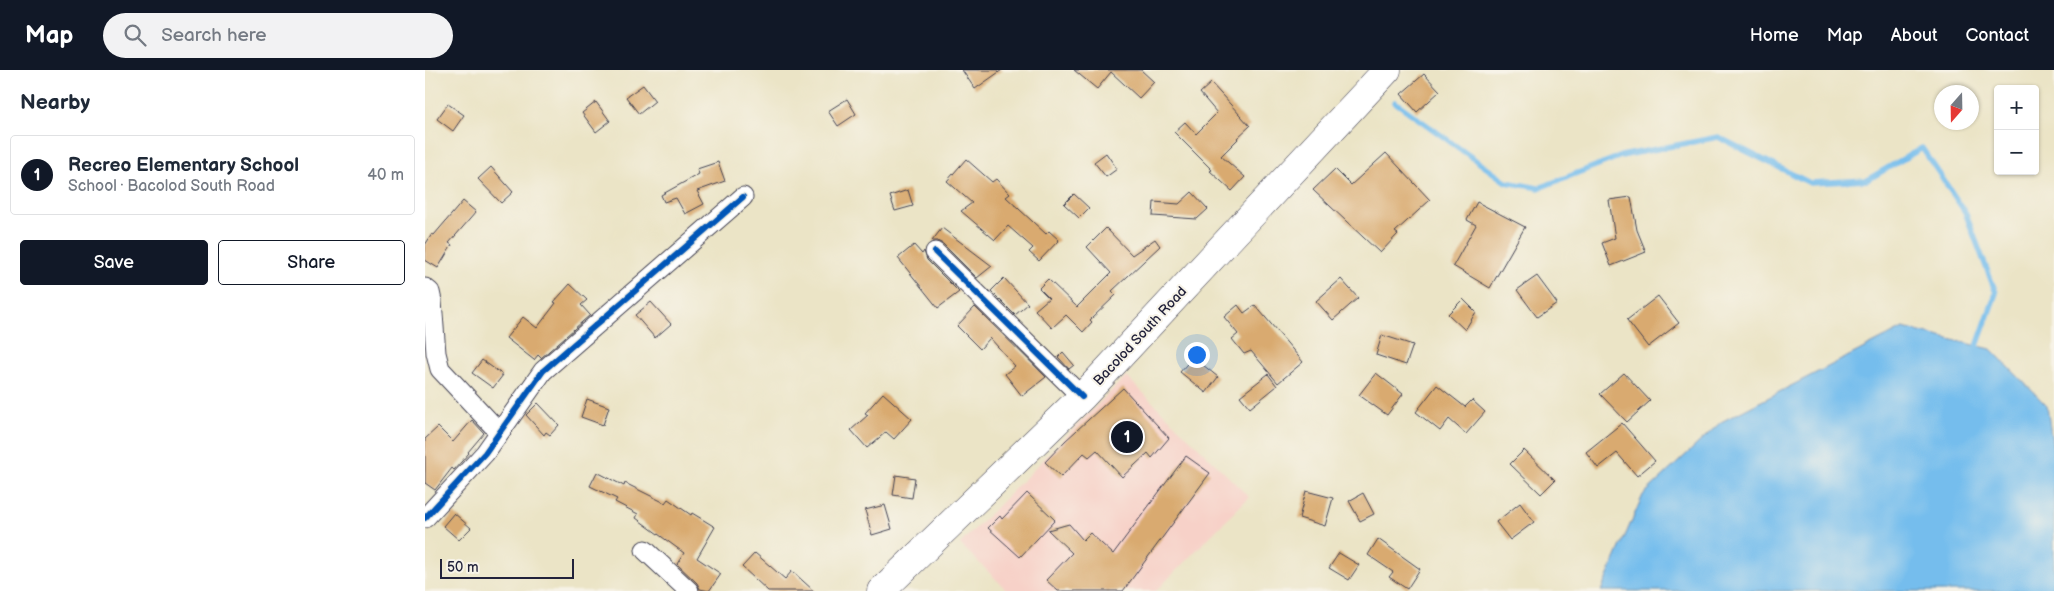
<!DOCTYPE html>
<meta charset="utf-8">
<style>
:root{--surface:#fff;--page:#f2f2f3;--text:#1f2937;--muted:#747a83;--line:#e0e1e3;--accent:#111827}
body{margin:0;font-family:"Balsamiq Sans",sans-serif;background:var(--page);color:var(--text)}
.controls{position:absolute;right:15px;top:15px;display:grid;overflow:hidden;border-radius:5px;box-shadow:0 1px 4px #0004}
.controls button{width:45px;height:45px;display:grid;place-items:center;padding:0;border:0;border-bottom:1px solid var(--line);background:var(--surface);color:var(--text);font:25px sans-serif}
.compass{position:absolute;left:1509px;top:15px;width:45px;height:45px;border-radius:50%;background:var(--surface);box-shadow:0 1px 4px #0004;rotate:200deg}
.scale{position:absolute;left:15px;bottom:12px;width:134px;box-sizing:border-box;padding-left:5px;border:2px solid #22223b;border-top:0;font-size:14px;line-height:18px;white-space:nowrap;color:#22223b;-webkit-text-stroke:4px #f7f3e8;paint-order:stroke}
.you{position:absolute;left:771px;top:284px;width:18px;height:18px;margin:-12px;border:4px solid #fff;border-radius:50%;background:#1a73e8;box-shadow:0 0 0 8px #1a73e833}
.badge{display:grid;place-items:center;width:32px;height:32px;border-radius:50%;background:var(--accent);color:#fff;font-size:16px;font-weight:700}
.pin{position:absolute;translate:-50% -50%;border:2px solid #fff;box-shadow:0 1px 5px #0006}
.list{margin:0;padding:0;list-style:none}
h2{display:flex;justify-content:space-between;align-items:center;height:65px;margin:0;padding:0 20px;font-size:21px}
h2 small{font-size:16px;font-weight:400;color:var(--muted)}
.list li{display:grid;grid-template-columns:32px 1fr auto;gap:15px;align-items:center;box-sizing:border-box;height:80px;margin:0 10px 10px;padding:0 10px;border:1px solid var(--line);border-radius:5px}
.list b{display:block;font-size:19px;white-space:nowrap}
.list p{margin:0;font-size:16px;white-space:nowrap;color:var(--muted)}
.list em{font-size:16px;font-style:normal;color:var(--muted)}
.actions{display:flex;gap:10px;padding:15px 20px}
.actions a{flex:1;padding:11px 0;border:1px solid var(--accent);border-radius:5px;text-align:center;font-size:18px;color:var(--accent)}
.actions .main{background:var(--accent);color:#fff}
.icon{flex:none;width:28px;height:28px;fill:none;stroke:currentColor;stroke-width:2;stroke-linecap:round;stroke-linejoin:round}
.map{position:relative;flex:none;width:1629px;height:521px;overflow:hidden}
header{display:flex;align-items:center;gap:30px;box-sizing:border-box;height:70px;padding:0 25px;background:var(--accent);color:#fff}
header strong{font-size:24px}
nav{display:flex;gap:28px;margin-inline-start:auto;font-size:18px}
.search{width:350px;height:45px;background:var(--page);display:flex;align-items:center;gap:12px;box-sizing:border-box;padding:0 18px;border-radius:28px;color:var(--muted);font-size:19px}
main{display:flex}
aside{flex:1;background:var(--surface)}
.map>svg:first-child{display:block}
</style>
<header>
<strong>Map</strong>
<div class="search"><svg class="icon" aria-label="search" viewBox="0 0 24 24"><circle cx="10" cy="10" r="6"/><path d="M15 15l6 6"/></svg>Search here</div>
<nav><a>Home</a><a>Map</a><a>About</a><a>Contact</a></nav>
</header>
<main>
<aside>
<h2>Nearby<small></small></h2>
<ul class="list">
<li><span class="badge">1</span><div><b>Recreo Elementary School</b><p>School · Bacolod South Road</p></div><em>40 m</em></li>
</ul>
<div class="actions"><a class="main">Save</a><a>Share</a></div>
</aside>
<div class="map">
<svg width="1629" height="521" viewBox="0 0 1629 521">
<rect width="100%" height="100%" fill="#f7f3e8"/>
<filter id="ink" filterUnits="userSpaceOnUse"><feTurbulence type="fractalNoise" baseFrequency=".02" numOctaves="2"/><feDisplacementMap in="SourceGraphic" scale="10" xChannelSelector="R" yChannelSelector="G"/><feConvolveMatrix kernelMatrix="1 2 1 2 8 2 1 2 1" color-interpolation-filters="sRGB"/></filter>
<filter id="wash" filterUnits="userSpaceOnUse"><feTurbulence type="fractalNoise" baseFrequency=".0096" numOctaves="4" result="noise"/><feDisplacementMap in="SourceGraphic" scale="20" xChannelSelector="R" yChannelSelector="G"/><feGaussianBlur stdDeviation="1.12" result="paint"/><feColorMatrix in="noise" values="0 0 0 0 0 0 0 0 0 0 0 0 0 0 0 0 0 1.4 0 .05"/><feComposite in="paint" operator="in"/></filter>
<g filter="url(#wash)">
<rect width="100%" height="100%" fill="#ebe4c6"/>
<!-- built -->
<path fill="#f7d1c8" d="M 701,306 L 824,427 L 731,521 L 583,521 L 535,474 Z"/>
<!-- water -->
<path fill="#74bded" stroke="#4b7094" d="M 1478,258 L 1566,279 L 1622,336 L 1629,386 L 1629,521 L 1176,521 L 1218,425 L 1296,352 Z"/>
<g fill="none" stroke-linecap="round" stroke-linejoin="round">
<!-- stream -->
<path stroke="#74bded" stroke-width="5.5" d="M 970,32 L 1081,112 L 1114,118 L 1196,86 L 1293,67 L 1385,113 L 1442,110 L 1497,78 L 1540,142 L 1571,223 L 1552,276"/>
</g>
<g id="blocks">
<!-- building -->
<path fill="#d9aa70" d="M 537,0 L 577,0 L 550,19 Z
M 649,0 L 716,0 L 729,12 L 714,28 L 686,2 L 672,19 Z
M 999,4 L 1015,21 L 992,42 L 976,24 Z
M 786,13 L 825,56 L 812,68 L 813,69 L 796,86 L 820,107 L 807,121 L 785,101 L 787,100 L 749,62 L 760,52 L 771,64 L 792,43 L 775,23 Z
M 218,15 L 230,31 L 214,44 L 201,27 Z
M 422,29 L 431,44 L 413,56 L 403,41 Z
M 171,32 L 185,51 L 171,62 L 157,43 Z
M 23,34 L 39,45 L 28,61 L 12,49 Z
M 681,83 L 692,99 L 681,107 L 669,92 Z
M 961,83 L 1005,130 L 970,162 L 973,164 L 955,183 L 888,120 L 910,99 L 926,115 Z
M 541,89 L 567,112 L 571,109 L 585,124 L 581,127 L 621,164 L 624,161 L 634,170 L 614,191 L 604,182 L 608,178 L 583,156 L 570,170 L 536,141 L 547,133 L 522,111 Z
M 293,92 L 300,111 L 272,121 L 279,134 L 260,144 L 251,128 L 239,132 L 236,125 L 274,104 L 272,99 Z
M 66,97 L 88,122 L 76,133 L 53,109 Z
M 483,120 L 488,136 L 470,141 L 465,126 Z
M 767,122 L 783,139 L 772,149 L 728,146 L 729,132 L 754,134 Z
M 649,124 L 664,138 L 654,148 L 639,134 Z
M 1206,127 L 1212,160 L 1221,182 L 1186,196 L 1177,173 L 1190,168 L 1184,130 Z
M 38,131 L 51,142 L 24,173 L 27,175 L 13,198 L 0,190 L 0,175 L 7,164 L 9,165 Z
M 1052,132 L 1100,157 L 1065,218 L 1028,196 L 1051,155 L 1042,150 Z
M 517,158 L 567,196 L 552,208 L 518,174 L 512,171 L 507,171 Z
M 681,158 L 707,185 L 730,169 L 735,176 L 687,221 L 691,225 L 665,250 L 667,252 L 658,262 L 641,245 L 627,258 L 610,240 L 624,228 L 614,218 L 623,209 L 652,237 L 686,203 L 662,177 Z
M 489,175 L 497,184 L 499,181 L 502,190 L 534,222 L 513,238 L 473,188 Z
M 1112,206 L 1132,233 L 1112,247 L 1092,220 Z
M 579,208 L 603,234 L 590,245 L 566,221 Z
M 916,209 L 933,228 L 908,250 L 891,231 Z
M 145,214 L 162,230 L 156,235 L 165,245 L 116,288 L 113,285 L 109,290 L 81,268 L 98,247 L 112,258 L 131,233 L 129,232 Z
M 1233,226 L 1254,253 L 1223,277 L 1202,250 Z
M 1038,229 L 1051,242 L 1040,260 L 1023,244 Z
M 226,232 L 246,254 L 230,268 L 210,245 Z
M 813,235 L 819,243 L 830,235 L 878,292 L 853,313 L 826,281 L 819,284 L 807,269 L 813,264 L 799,247 Z
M 550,237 L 621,307 L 597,326 L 580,304 L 590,296 L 565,268 L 555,279 L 532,256 Z
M 957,265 L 988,275 L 981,295 L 951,285 Z
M 638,282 L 649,295 L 644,299 L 633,287 Z
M 768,287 L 793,307 L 781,323 L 755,302 Z
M 57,290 L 78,305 L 68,318 L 47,303 Z
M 951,303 L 978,324 L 962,345 L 934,325 Z
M 1199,303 L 1225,331 L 1202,352 L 1175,324 Z
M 843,304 L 852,316 L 825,338 L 815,326 Z
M 1012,315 L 1040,337 L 1047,330 L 1060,342 L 1041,364 L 1024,349 L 1015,361 L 991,342 Z
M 698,318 L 744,368 L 727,388 L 723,383 L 697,407 L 672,380 L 664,387 L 659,383 L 636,407 L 620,392 L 640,371 Z
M 458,323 L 487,349 L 469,369 L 461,362 L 442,378 L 426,360 L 443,345 L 440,343 Z
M 162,329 L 184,337 L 178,355 L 156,347 Z
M 113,333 L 134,355 L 125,365 L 121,362 L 119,365 L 101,345 Z
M 47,350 L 59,363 L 43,382 L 44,383 L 29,400 L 27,398 L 10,420 L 0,413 L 0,369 L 13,357 L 28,372 Z
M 1197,353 L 1230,391 L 1212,406 L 1192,383 L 1173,398 L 1161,382 Z
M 1099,380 L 1130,410 L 1116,424 L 1085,394 Z
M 761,386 L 785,403 L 698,521 L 633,521 L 621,510 L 647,483 L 623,460 L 644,454 L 658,470 L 665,463 L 688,484 Z
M 172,402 L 199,416 L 200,413 L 240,433 L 243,429 L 266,445 L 267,443 L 290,457 L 272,488 L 296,504 L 284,521 L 275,519 L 272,513 L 252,494 L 259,483 L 211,448 L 213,444 L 190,432 L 192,429 L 165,416 Z
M 471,405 L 490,408 L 487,428 L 468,425 Z
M 881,421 L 908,428 L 900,456 L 874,448 Z
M 602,423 L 630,450 L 595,487 L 563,458 L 575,446 L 577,449 Z
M 938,423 L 949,444 L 935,451 L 924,431 Z
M 1095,433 L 1109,452 L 1085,470 L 1071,452 Z
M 460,435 L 467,459 L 447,465 L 440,440 Z
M 29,443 L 46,458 L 34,470 L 18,456 Z
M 953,469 L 995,499 L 982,519 L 964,507 L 968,502 L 943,485 Z
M 330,483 L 360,509 L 367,501 L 389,521 L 343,521 L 317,497 Z
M 914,483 L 934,495 L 924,510 L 904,498 Z"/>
</g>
</g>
<g filter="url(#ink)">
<use href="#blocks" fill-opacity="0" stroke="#403f50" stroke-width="1"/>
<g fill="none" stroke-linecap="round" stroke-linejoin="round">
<defs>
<path id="minor" d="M 510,182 L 657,327
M 0,218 L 5,222 L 7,231 L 11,283 L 15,299 L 74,362
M 0,448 L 60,383 L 118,301 L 318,127
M 220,480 L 264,521"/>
<path id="trunk" d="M 456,521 L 657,327 L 962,0"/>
</defs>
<!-- minor casing -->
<use href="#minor" stroke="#403f50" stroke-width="21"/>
<!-- trunk casing -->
<use href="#trunk" stroke="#403f50" stroke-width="29"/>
<!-- minor -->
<use href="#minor" stroke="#fff" stroke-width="19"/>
<!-- trunk -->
<use href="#trunk" stroke="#fff" stroke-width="28"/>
<defs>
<path id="cycleway" d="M 510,182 L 657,327
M 0,448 L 60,383 L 118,301 L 318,127"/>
</defs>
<!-- cycleway casing -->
<use href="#cycleway" stroke="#f7f3e8" stroke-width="9"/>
<!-- cycleway -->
<use href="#cycleway" stroke="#0057b8" stroke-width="6"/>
</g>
</g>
<g text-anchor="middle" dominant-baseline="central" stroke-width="4" stroke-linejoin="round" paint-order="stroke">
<!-- street labels -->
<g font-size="14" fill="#22223b" stroke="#f7f3e8">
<text transform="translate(715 266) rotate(-47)">Bacolod South Road</text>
</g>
</g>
</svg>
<div class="controls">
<button>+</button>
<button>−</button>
</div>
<svg class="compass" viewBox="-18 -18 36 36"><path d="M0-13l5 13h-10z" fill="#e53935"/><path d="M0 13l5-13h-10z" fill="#747a83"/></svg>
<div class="scale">50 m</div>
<div class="you"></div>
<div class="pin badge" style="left:702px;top:367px">1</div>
</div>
</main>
